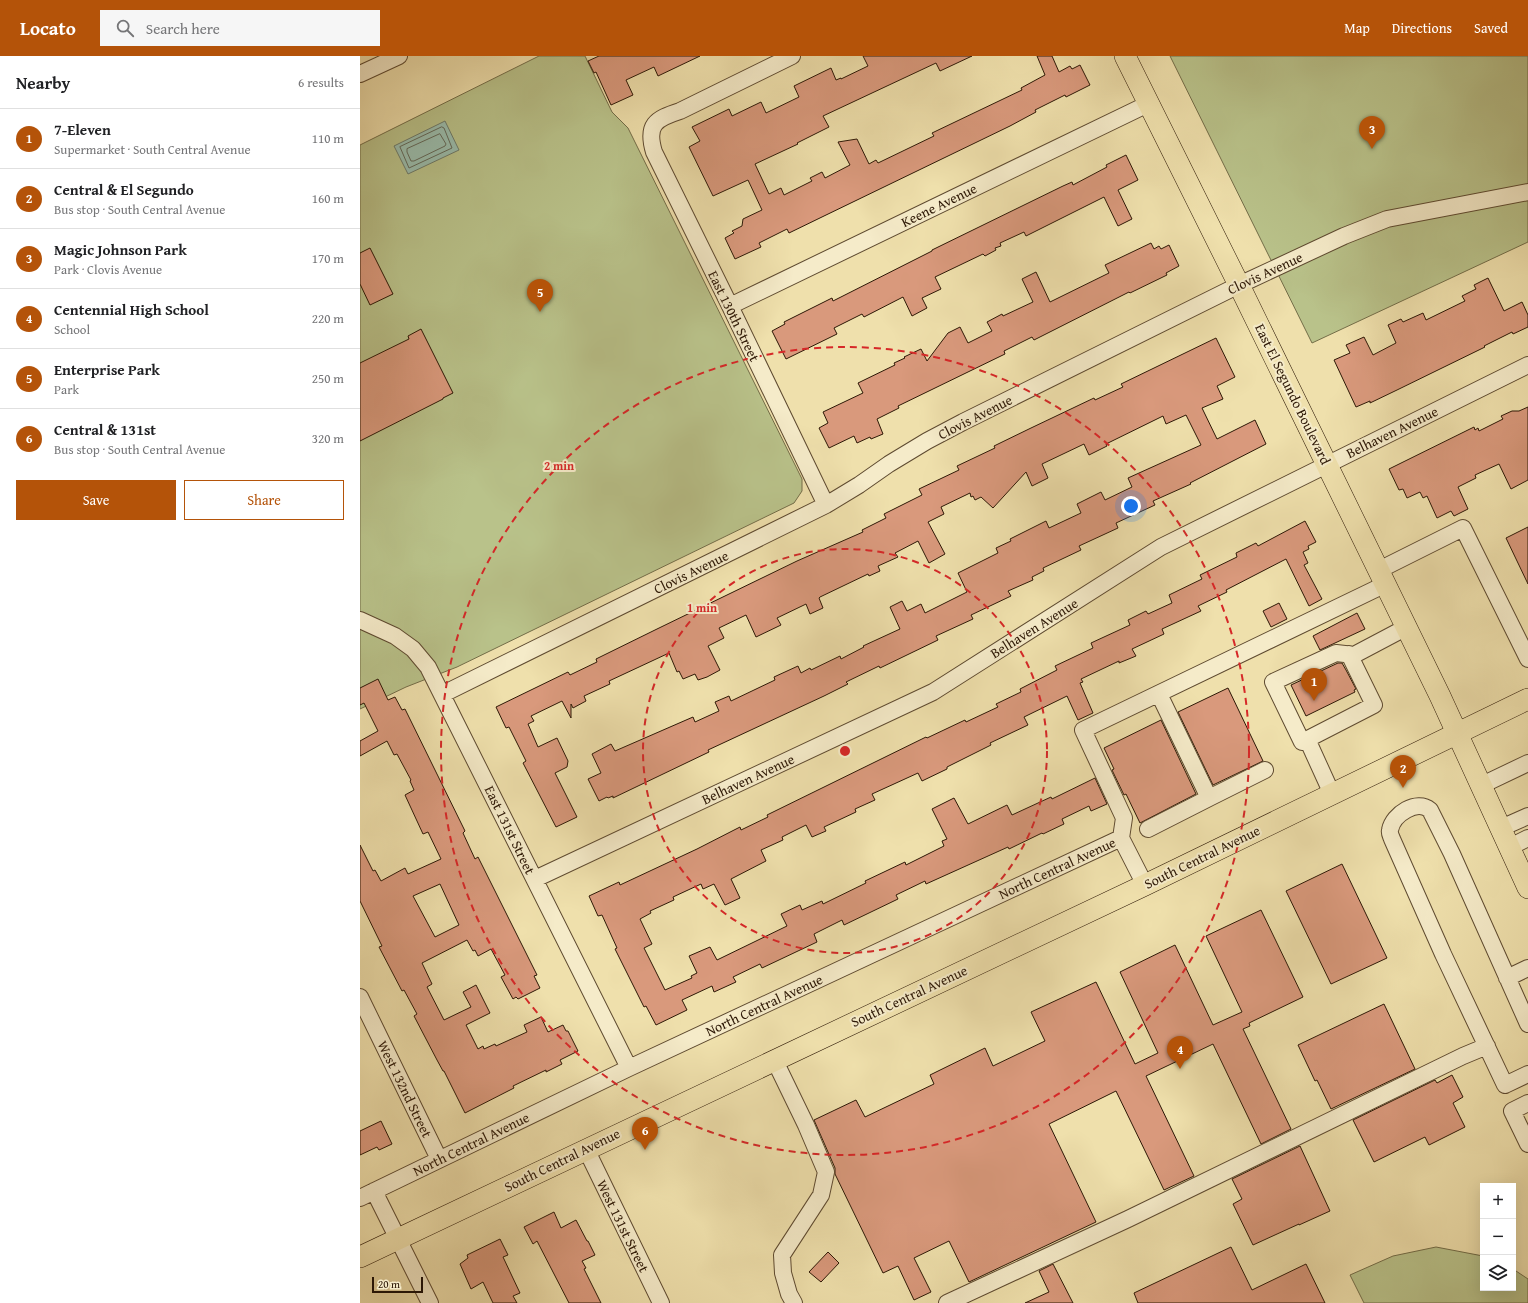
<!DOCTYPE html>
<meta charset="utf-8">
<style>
:root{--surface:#fff;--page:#f6f6f6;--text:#202124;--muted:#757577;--line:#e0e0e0;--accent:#b45309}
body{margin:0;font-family:"Gentium Book Plus",serif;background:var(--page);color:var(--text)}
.controls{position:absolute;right:12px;bottom:12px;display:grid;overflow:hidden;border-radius:0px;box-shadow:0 4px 16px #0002}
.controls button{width:36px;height:36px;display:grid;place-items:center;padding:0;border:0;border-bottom:1px solid var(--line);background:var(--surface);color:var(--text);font:20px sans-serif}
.scale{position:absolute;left:12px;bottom:10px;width:51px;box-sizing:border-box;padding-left:4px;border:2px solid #2d1806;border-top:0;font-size:11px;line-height:14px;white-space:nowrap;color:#2d1806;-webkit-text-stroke:3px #f5ebc9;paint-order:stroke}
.you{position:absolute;left:771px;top:450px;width:14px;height:14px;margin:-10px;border:3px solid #fff;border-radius:50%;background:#1a73e8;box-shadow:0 0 0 6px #1a73e833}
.badge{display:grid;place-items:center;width:26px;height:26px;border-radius:50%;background:var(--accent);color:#fff;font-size:13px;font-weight:700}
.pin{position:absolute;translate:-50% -33px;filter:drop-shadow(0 1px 2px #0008)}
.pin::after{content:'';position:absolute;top:21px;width:14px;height:12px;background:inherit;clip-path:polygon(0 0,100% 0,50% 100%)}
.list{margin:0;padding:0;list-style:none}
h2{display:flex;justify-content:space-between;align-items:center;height:52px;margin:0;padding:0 16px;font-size:17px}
h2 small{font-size:13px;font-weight:400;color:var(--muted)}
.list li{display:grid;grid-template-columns:26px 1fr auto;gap:12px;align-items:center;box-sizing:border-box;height:60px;padding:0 16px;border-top:1px solid var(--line)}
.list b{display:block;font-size:15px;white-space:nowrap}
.list p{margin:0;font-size:13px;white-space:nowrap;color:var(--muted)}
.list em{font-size:13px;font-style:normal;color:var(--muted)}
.actions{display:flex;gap:8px;padding:12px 16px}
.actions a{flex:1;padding:9px 0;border:1px solid var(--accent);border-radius:0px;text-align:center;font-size:14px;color:var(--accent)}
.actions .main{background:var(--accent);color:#fff}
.icon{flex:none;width:22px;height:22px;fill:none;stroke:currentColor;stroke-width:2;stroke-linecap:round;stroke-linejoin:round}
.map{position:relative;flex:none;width:1168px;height:1247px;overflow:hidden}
header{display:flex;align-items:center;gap:24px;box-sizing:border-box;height:56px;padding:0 20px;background:var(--accent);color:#fff}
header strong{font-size:19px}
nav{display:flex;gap:22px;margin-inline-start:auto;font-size:14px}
.search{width:280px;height:36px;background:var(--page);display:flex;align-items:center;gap:10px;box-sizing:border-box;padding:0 14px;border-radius:0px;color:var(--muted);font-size:15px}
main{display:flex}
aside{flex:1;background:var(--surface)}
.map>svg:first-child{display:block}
</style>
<header>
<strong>Locato</strong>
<div class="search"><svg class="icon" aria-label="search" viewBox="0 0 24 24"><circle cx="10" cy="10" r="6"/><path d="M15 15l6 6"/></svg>Search here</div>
<nav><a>Map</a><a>Directions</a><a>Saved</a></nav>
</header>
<main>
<aside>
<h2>Nearby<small>6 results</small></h2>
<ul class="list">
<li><span class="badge">1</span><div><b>7-Eleven</b><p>Supermarket · South Central Avenue</p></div><em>110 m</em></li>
<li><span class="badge">2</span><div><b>Central &amp; El Segundo</b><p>Bus stop · South Central Avenue</p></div><em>160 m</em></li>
<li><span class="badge">3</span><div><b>Magic Johnson Park</b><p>Park · Clovis Avenue</p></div><em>170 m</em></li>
<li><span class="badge">4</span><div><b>Centennial High School</b><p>School</p></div><em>220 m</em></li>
<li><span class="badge">5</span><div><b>Enterprise Park</b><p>Park</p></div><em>250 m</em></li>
<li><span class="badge">6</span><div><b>Central &amp; 131st</b><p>Bus stop · South Central Avenue</p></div><em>320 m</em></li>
</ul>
<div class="actions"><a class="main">Save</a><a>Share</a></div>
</aside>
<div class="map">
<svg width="1168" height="1247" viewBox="0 0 1168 1247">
<rect width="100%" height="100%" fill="#efe0ac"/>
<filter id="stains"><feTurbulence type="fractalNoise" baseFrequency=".005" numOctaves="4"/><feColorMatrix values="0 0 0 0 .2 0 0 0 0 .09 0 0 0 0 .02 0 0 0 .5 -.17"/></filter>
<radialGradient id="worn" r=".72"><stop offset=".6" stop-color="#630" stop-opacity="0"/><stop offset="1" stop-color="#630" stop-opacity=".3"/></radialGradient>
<!-- green -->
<path fill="#b9c28a" stroke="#736d48" d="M 179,0 L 225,0 L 252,56 L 268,72 L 442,423 L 442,435 L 434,447 L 97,611 L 46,631 L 0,653 L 0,89 Z
M 810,0 L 1168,0 L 1168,186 L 952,287 Z
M 1076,1191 L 1123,1200 L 1123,1232 L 1153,1232 L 1153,1213 L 1168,1223 L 1168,1247 L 1004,1247 L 990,1219 L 1033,1200 Z"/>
<!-- water -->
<path fill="#9abdad" stroke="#6e7b6a" d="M 85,65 L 99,94 L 48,118 L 34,90 Z"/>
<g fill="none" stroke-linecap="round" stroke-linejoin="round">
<!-- shore -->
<path stroke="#646a5a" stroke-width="1" d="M 82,71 L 84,72 L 92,92 L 49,112 L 40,91 Z
M 80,78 L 86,88 L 85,90 L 54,105 L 51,105 L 47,96 L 47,93 Z"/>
</g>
<!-- building -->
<path fill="#d9997c" stroke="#2d1806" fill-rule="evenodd" d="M 239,0 L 340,0 L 298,20 L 294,11 L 266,24 L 273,39 L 251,49 L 236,16 L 234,17 L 228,5 Z
M 503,0 L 612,0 L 580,15 L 576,7 L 463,60 L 469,71 L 437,87 L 438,88 L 395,108 L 409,138 L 421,132 L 424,139 L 452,125 L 450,122 L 462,116 L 465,122 L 490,109 L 478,86 L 497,83 L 509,108 L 516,104 L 518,107 L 574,80 L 572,77 L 662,34 L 661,32 L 685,19 L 677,0 L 692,0 L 699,16 L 710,10 L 712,13 L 720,9 L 730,29 L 706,41 L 705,39 L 675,54 L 676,56 L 650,70 L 464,160 L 429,177 L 427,173 L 399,187 L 401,191 L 375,203 L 365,182 L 374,177 L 372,175 L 382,170 L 383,163 L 402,154 L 388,124 L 353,140 L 329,91 L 340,85 L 332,71 L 369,53 L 372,60 L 401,46 L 406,57 L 439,41 L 434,30 L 471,12 L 476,24 L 481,22 L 481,23 L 508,10 Z
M 766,99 L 778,124 L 758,134 L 772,163 L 758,170 L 744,141 L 666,180 L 664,176 L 640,187 L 641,190 L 635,192 L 636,194 L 625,200 L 623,198 L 575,221 L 581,233 L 562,242 L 567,252 L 552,260 L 543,241 L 504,261 L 502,258 L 474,272 L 477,278 L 426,303 L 412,275 L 425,268 L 424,266 L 472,242 L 473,245 L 572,195 L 572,194 L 703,130 L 712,126 L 713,129 L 747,111 L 746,109 Z
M 791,187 L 794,193 L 799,190 L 801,193 L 809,189 L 819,210 L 806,217 L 807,219 L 770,237 L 769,236 L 674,284 L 672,281 L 644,295 L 645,298 L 538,350 L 539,352 L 517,363 L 523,378 L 511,383 L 510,381 L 497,387 L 494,380 L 469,392 L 459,372 L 468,367 L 463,356 L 503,337 L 498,327 L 535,309 L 534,307 L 545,302 L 544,301 L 561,293 L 567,305 L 588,277 L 600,271 L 608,287 L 632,275 L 627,266 L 642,258 L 643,260 L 673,246 L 662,223 L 676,216 L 690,246 L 749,217 L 745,209 Z
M 10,192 L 33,238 L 10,249 L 0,228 L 0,197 Z
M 1128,222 L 1144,255 L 1162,246 L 1168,259 L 1168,271 L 1153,278 L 1152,276 L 1124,290 L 1125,291 L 1037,334 L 1010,347 L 1010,345 L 996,351 L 974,304 L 990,297 L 986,289 L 1004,281 L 1013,299 L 1036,287 L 1028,269 L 1041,263 L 1043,266 L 1063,257 L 1066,264 L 1105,245 L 1102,240 L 1116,233 L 1114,229 Z
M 61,273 L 93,337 L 83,342 L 83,343 L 0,385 L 0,307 L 49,283 L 48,280 Z
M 856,282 L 875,321 L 857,330 L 863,343 L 842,352 L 857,383 L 895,364 L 906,388 L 830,427 L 831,428 L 793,445 L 795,449 L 756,467 L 758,472 L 719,490 L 721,494 L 683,512 L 684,515 L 672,521 L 673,524 L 648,535 L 651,540 L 611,559 L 613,563 L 576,580 L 578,584 L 520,612 L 519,610 L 486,626 L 488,628 L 464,640 L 348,694 L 349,696 L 253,742 L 253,740 L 248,742 L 247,741 L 239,745 L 228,723 L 241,717 L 232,698 L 251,688 L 255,695 L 333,661 L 335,666 L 359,655 L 355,646 L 369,640 L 371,645 L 415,624 L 414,621 L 438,610 L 441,617 L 450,612 L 451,614 L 480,600 L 481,603 L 504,591 L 503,590 L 540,573 L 530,551 L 542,545 L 547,555 L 561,548 L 565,557 L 607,536 L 598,517 L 638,497 L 636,492 L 651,485 L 650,483 L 686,465 L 689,472 L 721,457 L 717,448 L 741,436 L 745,444 L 772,431 L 768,422 L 841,389 L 826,359 L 806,368 L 803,360 L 746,388 L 747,390 L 729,399 L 724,388 L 682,408 L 688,422 L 672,430 L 666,416 L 633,452 L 621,441 L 615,444 L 613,440 L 611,441 L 610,437 L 581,451 L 584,458 L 568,466 L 585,498 L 569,507 L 558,485 L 535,497 L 538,501 L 518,510 L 520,515 L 509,520 L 508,518 L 460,541 L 459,542 L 463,552 L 450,558 L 446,548 L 444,549 L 417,562 L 421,569 L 396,581 L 386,559 L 359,572 L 364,582 L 348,590 L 360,614 L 347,621 L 338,624 L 335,618 L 323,623 L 319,615 L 317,616 L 309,597 L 249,625 L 250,628 L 224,640 L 226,645 L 213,652 L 211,648 L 211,662 L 202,645 L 171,660 L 174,665 L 168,668 L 178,691 L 197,682 L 208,705 L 207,711 L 195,717 L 217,761 L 196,771 L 163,707 L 166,705 L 149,671 L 146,672 L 136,651 L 208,616 L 210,619 L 237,606 L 236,603 L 297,573 L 437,505 L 503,476 L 502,474 L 526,462 L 524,458 L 562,439 L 559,433 L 599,414 L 597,410 L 635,392 L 634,390 L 671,372 L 734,342 L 735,344 L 763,331 L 761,328 Z
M 1168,351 L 1168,424 L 1151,433 L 1139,408 L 1115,419 L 1116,422 L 1098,431 L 1108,453 L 1094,460 L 1091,455 L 1077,462 L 1067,440 L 1063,442 L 1060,436 L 1047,442 L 1043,433 L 1039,434 L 1029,413 L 1114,371 L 1115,374 L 1118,372 L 1119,375 L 1143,363 L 1141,360 L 1152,355 L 1159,355 Z
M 945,465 L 956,486 L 948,490 L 949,493 L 943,496 L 948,507 L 944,509 L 962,543 L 949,550 L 926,503 L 866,534 L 867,536 L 838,550 L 841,555 L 802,573 L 804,578 L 772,593 L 776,600 L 759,607 L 759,605 L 721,623 L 723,626 L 720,627 L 733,657 L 718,664 L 707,640 L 664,661 L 668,669 L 630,687 L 631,689 L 587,711 L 587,713 L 562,725 L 558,717 L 512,738 L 515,744 L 495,753 L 496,756 L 464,771 L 466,775 L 452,781 L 446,769 L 422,781 L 423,784 L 401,794 L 406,805 L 371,823 L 380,842 L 365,849 L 354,828 L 343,833 L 341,828 L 313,841 L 314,844 L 290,855 L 291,857 L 280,863 L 292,888 L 284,892 L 305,934 L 332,922 L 331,920 L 337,917 L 329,900 L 350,891 L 357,904 L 427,870 L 421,858 L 440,849 L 442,854 L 462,845 L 463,848 L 506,827 L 505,825 L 545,806 L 546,809 L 584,790 L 582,785 L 587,783 L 572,753 L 594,742 L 608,768 L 647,749 L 652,759 L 691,741 L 692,743 L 735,722 L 747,748 L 731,755 L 729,750 L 702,763 L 704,768 L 683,778 L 682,777 L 649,793 L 648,791 L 566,828 L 565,825 L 536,839 L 538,843 L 484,869 L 482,864 L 454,878 L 457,886 L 402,912 L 400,908 L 373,921 L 376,926 L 354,936 L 352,930 L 322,944 L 327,954 L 296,969 L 286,950 L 284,951 L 255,893 L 257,892 L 242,859 L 238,860 L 229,840 L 259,826 L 260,829 L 337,793 L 380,771 L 381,774 L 408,761 L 407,759 L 566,681 L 567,682 L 605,664 L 606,666 L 638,651 L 636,648 L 661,636 L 660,633 L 697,614 L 695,610 L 733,592 L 731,587 L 770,569 L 768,564 L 786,555 L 788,558 L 812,547 L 809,539 L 842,523 L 840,519 L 877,501 L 876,497 L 896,487 L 898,490 Z
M 1168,471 L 1168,528 L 1146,482 Z
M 919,547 L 927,563 L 911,571 L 903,555 Z
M 997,557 L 1005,573 L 960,594 L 953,580 Z
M 978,607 L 982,607 L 986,614 L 996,633 L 994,634 L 995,636 L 946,660 L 931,629 Z
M 18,623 L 28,644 L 35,641 L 42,654 L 45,653 L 105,775 L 103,777 L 115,803 L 118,801 L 177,919 L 174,920 L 180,932 L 158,943 L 156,941 L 153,943 L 141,921 L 145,919 L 131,893 L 118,900 L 115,894 L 113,895 L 107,884 L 62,907 L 72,928 L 67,931 L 84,964 L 111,951 L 103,936 L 116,929 L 130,957 L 106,969 L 118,993 L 123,990 L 124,993 L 135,988 L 136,990 L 167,976 L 164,969 L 181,961 L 188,976 L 203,969 L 206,975 L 208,975 L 218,995 L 200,1004 L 202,1008 L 186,1016 L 186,1014 L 153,1030 L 154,1032 L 105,1057 L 84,1015 L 83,1015 L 77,1004 L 54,960 L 57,958 L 44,934 L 42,935 L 19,891 L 22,890 L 0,845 L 0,789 L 13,815 L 15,814 L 21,825 L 45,812 L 48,818 L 81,803 L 68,776 L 63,778 L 45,739 L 54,734 L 50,725 L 51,724 L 37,698 L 34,699 L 27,685 L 0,700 L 0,685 L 18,675 L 4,647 L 0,649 L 0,632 ZM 80,828 L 99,869 L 75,881 L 53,840 Z
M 868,632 L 903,705 L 853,729 L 818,656 Z
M 801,664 L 836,738 L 780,767 L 766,738 L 764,739 L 752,714 L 754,713 L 744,692 Z
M 982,808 L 1027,902 L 971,928 L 926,835 Z
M 901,854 L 943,941 L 889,967 L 890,970 L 883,973 L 931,1073 L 901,1088 L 853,988 L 786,1020 L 834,1120 L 804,1134 L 756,1035 L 689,1068 L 736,1166 L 609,1226 L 589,1185 L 554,1202 L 571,1236 L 554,1244 L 538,1210 L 523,1217 L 475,1118 L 475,1112 L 454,1064 L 496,1044 L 505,1061 L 574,1028 L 570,1019 L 625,992 L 633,1010 L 685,985 L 671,956 L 736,926 L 775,1008 L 798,997 L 760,916 L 815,889 L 853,969 L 882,956 L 846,880 Z
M 1024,948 L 1055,1013 L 971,1053 L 957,1024 L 955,1025 L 938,989 Z
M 1092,1019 L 1103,1041 L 1093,1047 L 1105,1071 L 1069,1089 L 1065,1081 L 1014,1106 L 993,1064 L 1075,1024 L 1077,1027 Z
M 21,1065 L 32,1088 L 19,1094 L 17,1091 L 0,1099 L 0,1075 Z
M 940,1090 L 970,1155 L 939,1169 L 939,1168 L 893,1189 L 873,1148 L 882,1143 L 872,1123 Z
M 194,1156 L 201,1172 L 216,1164 L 227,1185 L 228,1185 L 235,1199 L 222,1205 L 226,1212 L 224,1213 L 241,1247 L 209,1247 L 177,1185 L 173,1188 L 164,1171 Z
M 140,1183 L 148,1199 L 143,1201 L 160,1237 L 153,1240 L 157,1247 L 133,1247 L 123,1226 L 111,1233 L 100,1208 L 108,1202 L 107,1199 Z
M 871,1191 L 892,1234 L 946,1208 L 965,1247 L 778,1247 L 774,1237 Z
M 468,1196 L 479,1207 L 461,1226 L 449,1216 Z
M 693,1208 L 713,1247 L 665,1247 L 689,1236 L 679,1215 Z"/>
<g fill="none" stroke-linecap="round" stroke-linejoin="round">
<defs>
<path id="minor" d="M 432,0 L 320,55 C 295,63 286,69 294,96 L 370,250 L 466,449
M 0,18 L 39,0
M 370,250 L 788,48
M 1019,514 L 1103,472 L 1168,603
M 0,564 L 35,580 L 53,593 L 68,611 L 269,1012
M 989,598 L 1014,649 L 942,686 L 913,626 L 976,597 L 994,599 L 1047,571
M 83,638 L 466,449 L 499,429 L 529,408 L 567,385 L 603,366 L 879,229 L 984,180 L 1027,163 L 1168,136
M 799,638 L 849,742 L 905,714
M 947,683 L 972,738
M 1122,729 L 1168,707
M 1141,772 L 1168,760
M 788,773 L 849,742
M 761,782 L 764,762 L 723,674 L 1026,528
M 1150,791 L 1168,782
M 175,823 L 573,636 L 801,491 L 1168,309
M 1147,922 L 1168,912
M 0,941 L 79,1103
M 1168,968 L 1092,798 L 1070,754 C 1057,743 1033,758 1030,774 C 1029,777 1031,780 1032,783 L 1083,898 L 1145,1029 L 1168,1018
M 414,1003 L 446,1069 L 466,1116 L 461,1139 L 422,1199 L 423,1217 L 429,1238 L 434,1247
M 1168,1047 L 1152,1055 L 1168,1088
M 226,1093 L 301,1247
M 14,1135 L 70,1247
M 0,1142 L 269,1012 L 761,782 L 785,829
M 587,1247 L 768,1163 L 1103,1000 L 1127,990"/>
<path id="major" d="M 765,0 L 879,229 L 1080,640 L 1168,832
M 0,1201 L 785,829 L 1168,643"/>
</defs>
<!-- minor casing -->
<use href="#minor" stroke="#5e4a30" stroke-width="18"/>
<!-- major casing -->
<use href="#major" stroke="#2d1806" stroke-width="22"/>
<!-- minor -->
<use href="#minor" stroke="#f5ebc9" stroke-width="16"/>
<!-- major -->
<use href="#major" stroke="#efe0ac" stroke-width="21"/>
</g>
<!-- distance rings -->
<g fill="none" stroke="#d62828" stroke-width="2" stroke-dasharray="7 5">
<circle cx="485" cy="695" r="202"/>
<circle cx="485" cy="695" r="404"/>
</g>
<g text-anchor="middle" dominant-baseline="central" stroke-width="4" stroke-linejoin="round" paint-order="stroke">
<!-- street labels -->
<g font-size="14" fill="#2d1806" stroke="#f5ebc9">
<text transform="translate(579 149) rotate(-26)">Keene Avenue</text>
<text transform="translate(905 217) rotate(-25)">Clovis Avenue</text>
<text transform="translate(374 260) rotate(64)">East 130th Street</text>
<text transform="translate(933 338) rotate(64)">East El Segundo Boulevard</text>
<text transform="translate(615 361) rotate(-27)">Clovis Avenue</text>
<text transform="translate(1032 376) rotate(-26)">Belhaven Avenue</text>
<text transform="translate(331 516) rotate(-26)">Clovis Avenue</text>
<text transform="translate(674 572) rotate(-32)">Belhaven Avenue</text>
<text transform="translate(388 723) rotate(-25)">Belhaven Avenue</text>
<text transform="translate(150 774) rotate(64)">East 131st Street</text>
<text transform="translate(842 801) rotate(-26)">South Central Avenue</text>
<text transform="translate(697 812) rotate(-25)">North Central Avenue</text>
<text transform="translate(549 940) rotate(-25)">South Central Avenue</text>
<text transform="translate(404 949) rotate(-25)">North Central Avenue</text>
<text transform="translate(45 1033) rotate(64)">West 132nd Street</text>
<text transform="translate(111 1088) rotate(-26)">North Central Avenue</text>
<text transform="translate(202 1104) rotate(-26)">South Central Avenue</text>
<text transform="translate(263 1170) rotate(64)">West 131st Street</text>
</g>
</g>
<circle cx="485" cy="695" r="6" fill="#d62828" stroke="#f5ebc9" stroke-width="2"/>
<g font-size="12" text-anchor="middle" font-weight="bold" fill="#d62828" stroke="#f5ebc9" stroke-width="4" stroke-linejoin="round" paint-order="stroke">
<text x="199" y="414">2 min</text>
<text x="342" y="556">1 min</text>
</g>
<rect width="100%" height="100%" filter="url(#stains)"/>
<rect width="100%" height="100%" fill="url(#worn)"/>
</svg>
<div class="controls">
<button>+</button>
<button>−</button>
<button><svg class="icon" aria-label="layers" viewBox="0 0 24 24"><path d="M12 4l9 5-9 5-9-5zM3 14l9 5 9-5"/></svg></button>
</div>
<div class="scale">20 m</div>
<div class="you"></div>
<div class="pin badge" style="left:954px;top:645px">1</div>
<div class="pin badge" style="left:1043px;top:732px">2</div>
<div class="pin badge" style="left:1012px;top:93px">3</div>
<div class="pin badge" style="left:820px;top:1013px">4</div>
<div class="pin badge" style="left:180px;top:256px">5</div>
<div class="pin badge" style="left:285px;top:1094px">6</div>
</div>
</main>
